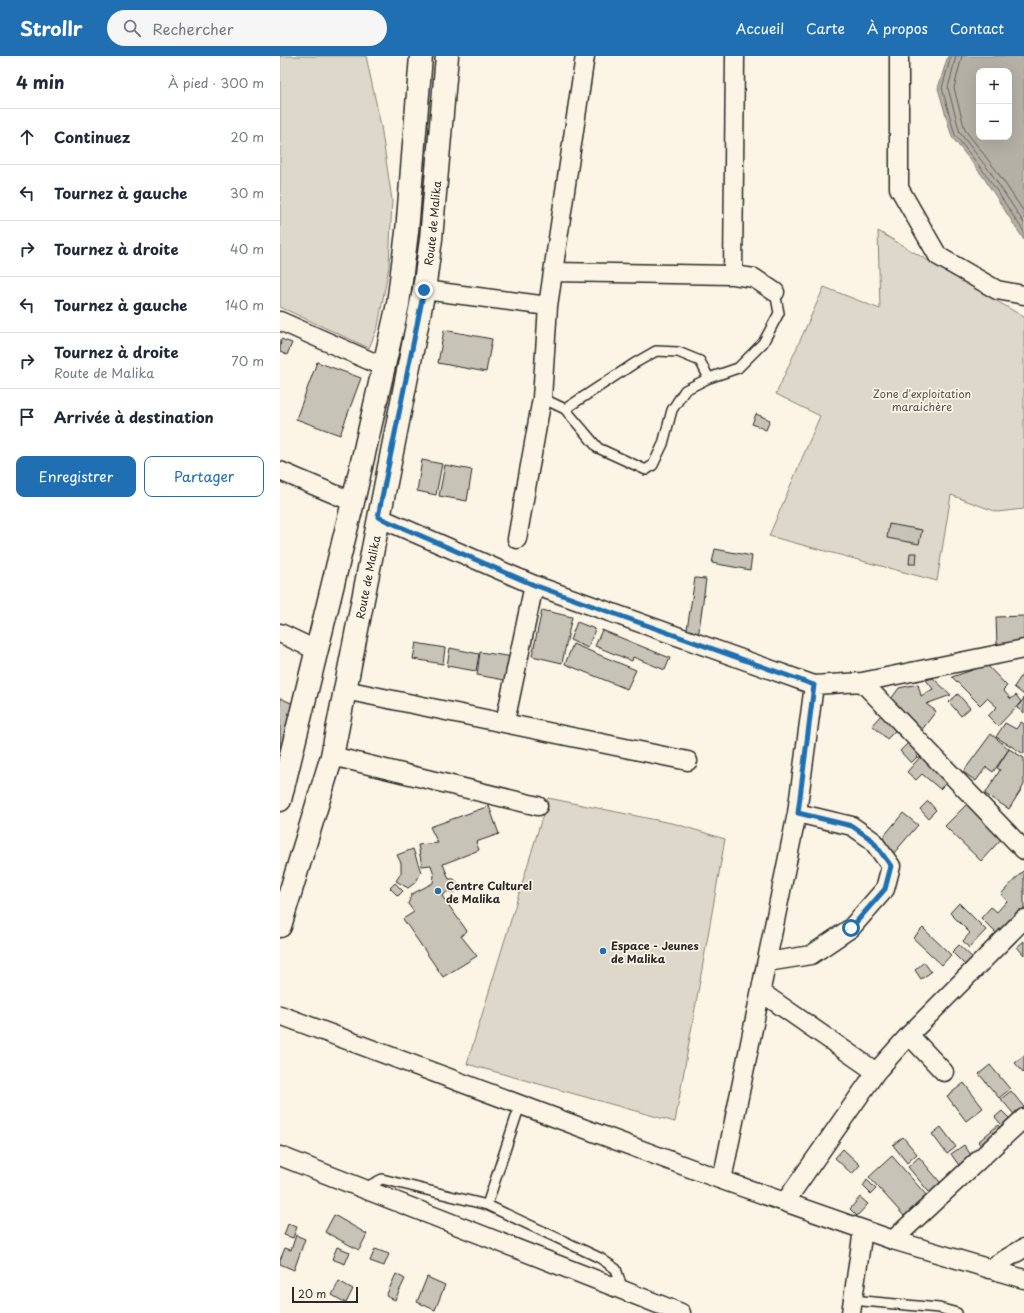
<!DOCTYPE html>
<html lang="fr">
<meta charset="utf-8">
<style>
:root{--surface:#fff;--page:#f6f6f7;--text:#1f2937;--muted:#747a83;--line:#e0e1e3;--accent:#1f6fb2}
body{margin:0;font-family:"Playpen Sans",sans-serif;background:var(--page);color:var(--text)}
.controls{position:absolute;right:12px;top:12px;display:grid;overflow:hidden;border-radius:8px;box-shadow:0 4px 16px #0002}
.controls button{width:36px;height:36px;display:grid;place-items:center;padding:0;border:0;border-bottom:1px solid var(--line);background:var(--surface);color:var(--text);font:20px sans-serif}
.scale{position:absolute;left:12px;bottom:10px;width:66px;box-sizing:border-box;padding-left:4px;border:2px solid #2b2b2b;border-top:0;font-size:11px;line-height:14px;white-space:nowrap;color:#2b2b2b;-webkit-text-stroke:3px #fcf5e5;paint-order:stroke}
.stop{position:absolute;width:12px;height:12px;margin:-9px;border:3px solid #1f6fb2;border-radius:50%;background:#fff}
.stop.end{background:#1f6fb2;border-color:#fff;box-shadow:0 1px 4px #0008}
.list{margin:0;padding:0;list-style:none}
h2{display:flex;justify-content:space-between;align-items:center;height:52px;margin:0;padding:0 16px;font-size:17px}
h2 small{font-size:13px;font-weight:400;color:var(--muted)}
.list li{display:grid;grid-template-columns:26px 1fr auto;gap:12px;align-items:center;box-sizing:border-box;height:56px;padding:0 16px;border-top:1px solid var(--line)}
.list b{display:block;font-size:15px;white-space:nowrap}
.list p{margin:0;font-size:13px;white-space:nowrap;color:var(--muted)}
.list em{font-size:13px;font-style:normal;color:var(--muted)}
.actions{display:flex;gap:8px;padding:12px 16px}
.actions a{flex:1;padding:9px 0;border:1px solid var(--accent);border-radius:8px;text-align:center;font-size:14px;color:var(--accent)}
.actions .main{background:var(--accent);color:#fff}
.icon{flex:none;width:22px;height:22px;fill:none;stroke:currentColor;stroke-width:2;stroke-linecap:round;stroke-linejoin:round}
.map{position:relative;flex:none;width:744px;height:1257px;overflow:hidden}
header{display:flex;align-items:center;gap:24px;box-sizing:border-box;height:56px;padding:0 20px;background:var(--accent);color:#fff}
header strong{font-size:19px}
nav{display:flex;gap:22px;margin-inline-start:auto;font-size:14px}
.search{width:280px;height:36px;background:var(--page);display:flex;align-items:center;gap:10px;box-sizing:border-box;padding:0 14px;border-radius:22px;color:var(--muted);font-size:15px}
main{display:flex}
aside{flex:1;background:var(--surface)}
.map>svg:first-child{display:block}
</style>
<header>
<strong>Strollr</strong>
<div class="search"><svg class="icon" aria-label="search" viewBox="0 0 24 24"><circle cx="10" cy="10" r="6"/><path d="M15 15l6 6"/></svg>Rechercher</div>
<nav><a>Accueil</a><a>Carte</a><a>À propos</a><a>Contact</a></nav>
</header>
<main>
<aside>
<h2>4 min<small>À pied · 300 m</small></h2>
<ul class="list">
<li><svg class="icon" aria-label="ahead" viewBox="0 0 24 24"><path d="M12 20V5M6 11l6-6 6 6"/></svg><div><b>Continuez</b></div><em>20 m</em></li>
<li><svg class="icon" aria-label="left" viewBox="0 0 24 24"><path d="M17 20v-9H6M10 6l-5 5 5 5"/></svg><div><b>Tournez à gauche</b></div><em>30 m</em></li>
<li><svg class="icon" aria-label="right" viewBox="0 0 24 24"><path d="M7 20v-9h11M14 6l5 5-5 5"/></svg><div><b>Tournez à droite</b></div><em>40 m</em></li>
<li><svg class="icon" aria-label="left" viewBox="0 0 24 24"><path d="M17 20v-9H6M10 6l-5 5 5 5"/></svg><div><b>Tournez à gauche</b></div><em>140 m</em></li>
<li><svg class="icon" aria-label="right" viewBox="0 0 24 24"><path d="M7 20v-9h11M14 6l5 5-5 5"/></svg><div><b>Tournez à droite</b><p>Route de Malika</p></div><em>70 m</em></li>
<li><svg class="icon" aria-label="arrive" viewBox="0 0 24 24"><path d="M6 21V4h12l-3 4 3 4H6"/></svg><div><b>Arrivée à destination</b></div></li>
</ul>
<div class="actions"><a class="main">Enregistrer</a><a>Partager</a></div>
</aside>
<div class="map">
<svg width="744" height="1257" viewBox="0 0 744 1257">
<rect width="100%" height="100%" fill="#fcf5e5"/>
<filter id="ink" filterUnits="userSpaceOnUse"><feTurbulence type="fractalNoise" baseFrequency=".025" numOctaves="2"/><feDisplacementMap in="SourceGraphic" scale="8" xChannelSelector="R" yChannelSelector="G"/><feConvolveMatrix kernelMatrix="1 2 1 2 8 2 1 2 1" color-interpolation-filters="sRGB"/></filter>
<g filter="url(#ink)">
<!-- green -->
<path fill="#ded8ca" stroke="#84827a" d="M 0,0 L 86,0 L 101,70 L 112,144 L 109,210 L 98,270 L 89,292 L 0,251 Z
M 598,175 L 744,261 L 744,453 L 717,456 L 671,439 L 657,525 L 489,480 L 540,360 L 496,338 L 544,231 L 600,253 Z
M 268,742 L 396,768 L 445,783 L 395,1066 L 187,1008 Z"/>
<!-- water -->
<path fill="#b4b0a5" stroke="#7d7b74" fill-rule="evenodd" d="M 668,0 L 744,0 L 744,184 L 704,122 L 672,81 L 658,32 ZM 699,15 L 729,15 L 729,81 L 699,81 Z"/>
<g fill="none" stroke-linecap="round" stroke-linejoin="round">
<!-- shore -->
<path stroke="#62605c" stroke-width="1" d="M 671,0 L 662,32 L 675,79 L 707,120 L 744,176
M 676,0 L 668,32 L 680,77 L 711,117 L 744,167
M 682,0 L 674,32 L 685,74 L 716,114 L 744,156"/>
</g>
<!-- building -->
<path fill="#c8c3b7" stroke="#2b2b2b" d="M 164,274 L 212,283 L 206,316 L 158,307 Z
M 1,283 L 12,287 L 7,299 L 0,296 Z
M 37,306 L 81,322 L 60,379 L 16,363 Z
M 476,358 L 490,364 L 486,374 L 472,368 Z
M 142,404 L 162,408 L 156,439 L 137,435 Z
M 165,409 L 192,414 L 187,445 L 159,440 Z
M 609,468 L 642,474 L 639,488 L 607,482 Z
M 435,493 L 472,500 L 470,514 L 432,507 Z
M 630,497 L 637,497 L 636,508 L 629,508 Z
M 415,522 L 426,523 L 418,582 L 406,580 Z
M 262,554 L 292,561 L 282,607 L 252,600 Z
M 744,560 L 744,588 L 717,589 L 716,561 Z
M 297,566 L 315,573 L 308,592 L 290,584 Z
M 322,574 L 390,602 L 385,614 L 353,601 L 352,605 L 315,590 Z
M 136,587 L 165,592 L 163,608 L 133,603 Z
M 293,588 L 356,614 L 347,633 L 285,608 Z
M 170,592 L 199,598 L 196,615 L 167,610 Z
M 200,596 L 233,601 L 230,625 L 197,619 Z
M 707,609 L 727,630 L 723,634 L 731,643 L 736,639 L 741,646 L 718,670 L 708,660 L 717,651 L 707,642 L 700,649 L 672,621 Z
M 744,616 L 744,639 L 734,631 Z
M 653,622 L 671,639 L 646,648 L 656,655 L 641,675 L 611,643 L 619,632 L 638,628 L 641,640 L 653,633 L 646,624 Z
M 678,638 L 690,652 L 681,660 L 669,646 Z
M 0,642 L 18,650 L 0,707 Z
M 744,642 L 744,657 L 737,652 Z
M 601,659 L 617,673 L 607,683 L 592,669 Z
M 741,666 L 744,668 L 744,698 L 716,681 L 725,667 L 736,673 Z
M 711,678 L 729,693 L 713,716 L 706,711 L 696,725 L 683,716 Z
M 628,687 L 640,698 L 631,707 L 620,695 Z
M 729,693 L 744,702 L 744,729 L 729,753 L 705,738 L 720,714 L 717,712 Z
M 640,701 L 668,725 L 660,733 L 642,718 L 636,724 L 627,716 Z
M 648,745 L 656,754 L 648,762 L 640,753 Z
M 688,747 L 723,781 L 701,805 L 665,770 Z
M 209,750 L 219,778 L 196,786 L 199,794 L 163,808 L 169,823 L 174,823 L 178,827 L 178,834 L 172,837 L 168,835 L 162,840 L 187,875 L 181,880 L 197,900 L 163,921 L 123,863 L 134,856 L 128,848 L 132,838 L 153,827 L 154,819 L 151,809 L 142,810 L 138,789 L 158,787 L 150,771 Z
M 623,757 L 638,769 L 613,798 L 599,786 Z
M 133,793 L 141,816 L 136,826 L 128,832 L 116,825 L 121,817 L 121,807 L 117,799 Z
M 744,814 L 744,861 L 722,883 L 701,862 L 711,851 L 717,856 L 727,845 L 721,838 Z
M 115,827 L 123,835 L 118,840 L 110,832 Z
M 679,847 L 706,874 L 689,892 L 683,885 L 690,877 L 670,857 Z
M 643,872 L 671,899 L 662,909 L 633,882 Z
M 744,885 L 744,899 L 737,891 Z
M 679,889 L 696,905 L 689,913 L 672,896 Z
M 644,906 L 651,916 L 641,923 L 635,914 Z
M 744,999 L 744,1017 L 735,1007 Z
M 710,1009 L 730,1033 L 719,1042 L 699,1018 Z
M 684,1027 L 703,1052 L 686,1065 L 667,1040 Z
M 731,1035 L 744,1051 L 744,1058 L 738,1063 L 721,1043 Z
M 722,1055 L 734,1067 L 726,1074 L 715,1061 Z
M 718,1069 L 725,1077 L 705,1094 L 698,1086 Z
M 661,1071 L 676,1091 L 667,1098 L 652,1078 Z
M 623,1081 L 637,1098 L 627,1107 L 613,1089 Z
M 684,1089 L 696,1106 L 683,1115 L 671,1098 Z
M 563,1093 L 580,1109 L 572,1118 L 555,1102 Z
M 612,1100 L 647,1140 L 624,1160 L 589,1121 Z
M 639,1101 L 665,1132 L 654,1142 L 628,1111 Z
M 587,1124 L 596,1133 L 591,1138 L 583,1130 Z
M 580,1141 L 588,1148 L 577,1160 L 570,1153 Z
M 54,1159 L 87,1178 L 79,1194 L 45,1176 Z
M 8,1168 L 17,1171 L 13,1182 L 4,1179 Z
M 16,1179 L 25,1183 L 14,1214 L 0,1208 L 0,1204 L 5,1192 L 11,1194 Z
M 57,1191 L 70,1196 L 65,1208 L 52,1203 Z
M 95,1193 L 109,1198 L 104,1210 L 90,1205 Z
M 116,1218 L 125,1223 L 115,1244 L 106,1240 Z
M 147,1221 L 165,1229 L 155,1254 L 137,1246 Z
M 59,1225 L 73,1233 L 66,1247 L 52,1239 Z"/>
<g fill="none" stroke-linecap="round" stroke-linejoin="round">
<defs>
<path id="lane" d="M 262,342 L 285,353 L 318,392 L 366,414 L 373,409 L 383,388 L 392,354 L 405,334 L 429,322 L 458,312 L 483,287 L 499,257 L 495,236
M 285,353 L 355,307 L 376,295 L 398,296 L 420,305 L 429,322
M 96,1135 L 92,1128 L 102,1123 L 207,1149 L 320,1202 L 336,1213 L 343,1234
M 207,1149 L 240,1049
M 572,1244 L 659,1252 L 677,1257"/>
<path id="street" d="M 619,0 L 619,132 L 658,200 L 717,234 L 744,239
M 273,216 L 453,219 L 474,222 L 495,236
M 453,219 L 455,0
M 144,234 L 268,250
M 0,265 L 104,311
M 0,415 L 73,446
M 98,461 L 254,529 L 534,629 L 582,626 L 744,593
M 237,483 L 262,342 L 268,250 L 305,0
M 0,577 L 38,595
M 582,626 L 744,794
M 65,634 L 408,705
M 225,666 L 254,529
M 52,700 L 258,750
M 487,906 L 531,899 L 571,872 L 605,833 L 611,810 L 592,784 L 572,770 L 517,757
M 481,936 L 596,1016
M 0,959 L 442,1124 L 613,1184 L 744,1223
M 629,979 L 664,1016
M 0,1100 L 401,1257
M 442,1124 L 517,757 L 534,629
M 505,1146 L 596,1016 L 629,979 L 744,863
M 613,1184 L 744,1062
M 709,1213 L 744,1192
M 571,1257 L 583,1174"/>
<g id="secondary">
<path d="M 0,744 L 73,446 L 118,248 L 127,176 L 141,0"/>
<path id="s1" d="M 0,870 L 52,700 L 144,234 L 151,183 L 167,0"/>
</g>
</defs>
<!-- lane casing -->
<use href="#lane" stroke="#2b2b2b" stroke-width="12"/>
<!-- street casing -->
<use href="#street" stroke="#2b2b2b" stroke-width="21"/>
<!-- secondary casing -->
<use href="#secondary" stroke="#2b2b2b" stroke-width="25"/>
<!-- lane -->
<use href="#lane" stroke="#fcf5e5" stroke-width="9"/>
<!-- street -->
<use href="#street" stroke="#fcf5e5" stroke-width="18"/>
<!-- secondary -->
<use href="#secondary" stroke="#fcf5e5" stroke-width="22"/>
</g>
</g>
<g fill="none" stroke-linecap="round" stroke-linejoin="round" filter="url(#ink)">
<!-- route -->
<path stroke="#1f6fb2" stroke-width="5" d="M 144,234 L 98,461 L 254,529 L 534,629 L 518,757 L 572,770 L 592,784 L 611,810 L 605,833 L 571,872"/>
</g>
<!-- markers -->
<g fill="#1f6fb2" stroke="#fcf5e5" stroke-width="1.5">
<circle cx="158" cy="835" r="4"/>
<circle cx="323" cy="895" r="4"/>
</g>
<g text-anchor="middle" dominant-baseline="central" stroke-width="3.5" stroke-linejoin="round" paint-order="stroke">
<!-- street labels -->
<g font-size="11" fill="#2b2b2b" stroke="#fcf5e5">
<text stroke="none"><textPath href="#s1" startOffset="720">Route de Malika</textPath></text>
<text stroke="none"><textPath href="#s1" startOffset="360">Route de Malika</textPath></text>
</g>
<!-- park labels -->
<g font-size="11" fill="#585653" stroke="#fcf5e5">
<text x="642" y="337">Zone d'exploitation<tspan x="642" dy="13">maraichère</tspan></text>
</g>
<!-- poi labels -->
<g font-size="11" font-weight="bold" fill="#2b2b2b" stroke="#fcf5e5" text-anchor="start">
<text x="166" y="829">Centre Culturel<tspan x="166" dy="13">de Malika</tspan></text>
<text x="331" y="889">Espace - Jeunes<tspan x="331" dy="13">de Malika</tspan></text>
</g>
</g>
</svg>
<div class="controls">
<button>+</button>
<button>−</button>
</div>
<div class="scale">20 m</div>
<div class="stop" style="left:571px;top:872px"></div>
<div class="stop end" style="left:144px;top:234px"></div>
</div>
</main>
